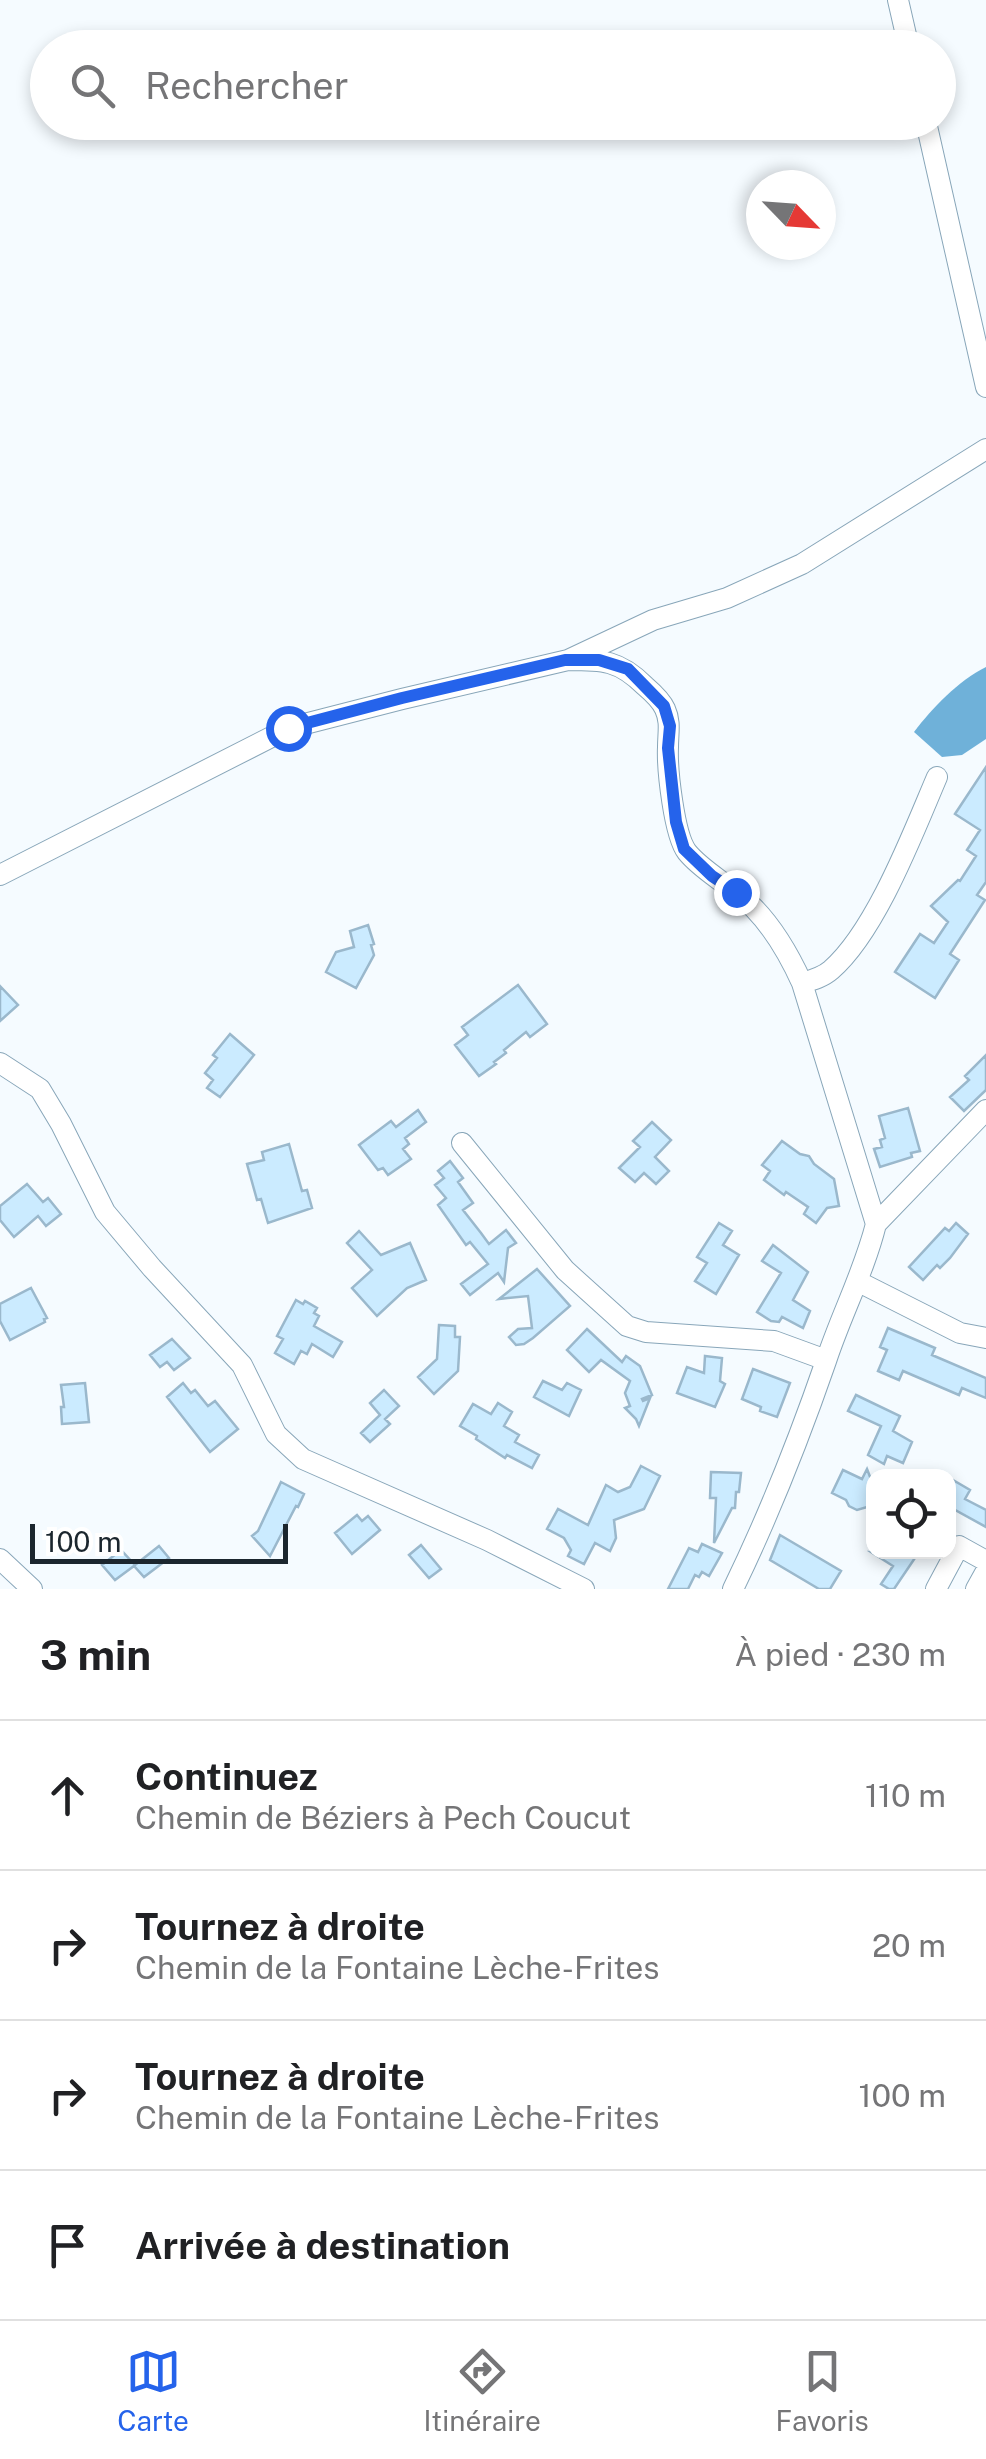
<!DOCTYPE html>
<html lang="fr">
<meta charset="utf-8">
<style>
:root{--surface:#fff;--page:#f2f2f2;--text:#202124;--muted:#757577;--line:#e0e0e0;--accent:#2563eb}
body{margin:0;font-family:"Public Sans",sans-serif;background:var(--page);color:var(--text)}
.controls{position:absolute;right:30px;bottom:30px;display:grid;overflow:hidden;border-radius:20px;box-shadow:0 5px 15px #0003}
.controls button{width:90px;height:90px;display:grid;place-items:center;padding:0;border:0;border-bottom:2px solid var(--line);background:var(--surface);color:var(--text);font:50px sans-serif}
.compass{position:absolute;left:746px;top:170px;width:90px;height:90px;border-radius:50%;background:var(--surface);box-shadow:0 5px 15px #0003;rotate:115deg}
.scale{position:absolute;left:30px;bottom:25px;width:258px;box-sizing:border-box;padding-left:10px;border:5px solid #1b262e;border-top:0;font-size:28px;line-height:35px;white-space:nowrap;color:#1b262e;-webkit-text-stroke:8px #fff;paint-order:stroke}
.stop{position:absolute;width:30px;height:30px;margin:-22px;border:8px solid #2563eb;border-radius:50%;background:#fff}
.stop.end{background:#2563eb;border-color:#fff;box-shadow:0 2px 10px #0008}
.list{margin:0;padding:0;list-style:none}
h2{display:flex;justify-content:space-between;align-items:center;height:130px;margin:0;padding:0 40px;font-size:42px}
h2 small{font-size:32px;font-weight:400;color:var(--muted)}
.list li{display:grid;grid-template-columns:65px 1fr auto;gap:30px;align-items:center;box-sizing:border-box;height:150px;padding:0 40px;border-top:2px solid var(--line)}
.list b{display:block;font-size:38px;white-space:nowrap}
.list p{margin:0;font-size:32px;white-space:nowrap;color:var(--muted)}
.list em{font-size:32px;font-style:normal;color:var(--muted)}
.icon{flex:none;width:55px;height:55px;fill:none;stroke:currentColor;stroke-width:2;stroke-linecap:round;stroke-linejoin:round}
.map{position:relative;flex:none;width:986px;height:1589px;overflow:hidden}
.search{position:absolute;background:var(--surface);box-shadow:0 5px 15px #0003;left:30px;right:30px;top:30px;height:110px;display:flex;align-items:center;gap:25px;box-sizing:border-box;padding:0 35px;border-radius:55px;color:var(--muted);font-size:38px}
.sheet{height:730px;background:var(--surface)}
nav{display:flex;justify-content:space-around;align-items:center;box-sizing:border-box;height:140px;border-top:2px solid var(--line);background:var(--surface);font-size:28px;color:var(--muted)}
nav a{display:grid;justify-items:center;gap:5px}
nav .on{color:var(--accent)}
.map>svg:first-child{display:block}
</style>
<div class="map">
<svg width="986" height="1589" viewBox="0 0 986 1589">
<rect width="100%" height="100%" fill="#f5fbff"/>
<!-- water -->
<path fill="#6fb1d9" d="M 986,667 L 986,739 L 962,755 L 942,757 L 914,732 C 933,707 958,681 986,667 Z"/>
<!-- building -->
<path fill="#cbebff" stroke="#9ab8cc" stroke-width="2.5" d="M 986,767 L 986,882 L 977,895 L 985,900 L 950,954 L 959,960 L 935,998 L 895,972 L 920,934 L 934,943 L 948,922 L 931,906 L 958,880 L 960,881 L 976,856 L 967,850 L 980,830 L 955,814 Z
M 368,925 L 374,944 L 371,945 L 374,955 L 356,988 L 326,972 L 336,952 L 354,947 L 350,931 Z
M 518,985 L 547,1024 L 530,1037 L 526,1032 L 504,1050 L 506,1053 L 494,1062 L 496,1064 L 479,1076 L 455,1045 L 468,1035 L 462,1027 Z
M 0,986 L 18,1005 L 0,1021 Z
M 230,1034 L 254,1055 L 220,1097 L 207,1088 L 213,1080 L 205,1073 L 217,1058 L 213,1055 Z
M 986,1055 L 986,1090 L 964,1111 L 950,1097 L 969,1080 L 965,1076 Z
M 908,1108 L 920,1151 L 911,1153 L 912,1157 L 880,1167 L 874,1149 L 882,1147 L 880,1140 L 885,1138 L 879,1116 Z
M 418,1110 L 426,1122 L 405,1138 L 409,1144 L 403,1149 L 411,1159 L 388,1175 L 383,1168 L 378,1170 L 359,1145 L 391,1121 L 396,1127 Z
M 652,1122 L 671,1140 L 655,1157 L 669,1171 L 656,1184 L 644,1173 L 635,1182 L 619,1168 L 640,1147 L 633,1141 Z
M 782,1141 L 800,1154 L 809,1156 L 814,1164 L 834,1179 L 839,1206 L 827,1208 L 816,1223 L 804,1214 L 808,1207 L 786,1192 L 784,1195 L 764,1180 L 770,1171 L 762,1165 Z
M 289,1144 L 302,1191 L 307,1190 L 312,1208 L 268,1223 L 261,1199 L 257,1200 L 247,1164 L 264,1160 L 262,1152 Z
M 450,1161 L 463,1178 L 458,1182 L 473,1203 L 463,1210 L 481,1233 L 489,1244 L 506,1230 L 516,1243 L 508,1248 L 504,1282 L 498,1273 L 470,1295 L 461,1284 L 488,1264 L 470,1242 L 466,1245 L 438,1205 L 446,1198 L 435,1185 L 444,1178 L 438,1171 Z
M 27,1184 L 43,1202 L 48,1198 L 61,1214 L 46,1226 L 38,1216 L 14,1237 L 0,1220 L 0,1206 Z
M 719,1223 L 732,1231 L 723,1245 L 739,1255 L 716,1294 L 695,1281 L 707,1263 L 697,1257 Z
M 956,1223 L 968,1234 L 950,1258 L 940,1268 L 937,1265 L 923,1280 L 909,1267 L 945,1228 L 949,1231 Z
M 359,1231 L 381,1255 L 410,1243 L 426,1280 L 407,1288 L 377,1316 L 352,1288 L 372,1270 L 347,1243 Z
M 773,1245 L 808,1272 L 793,1300 L 810,1311 L 803,1328 L 782,1317 L 779,1322 L 771,1321 L 757,1312 L 781,1273 L 762,1261 Z
M 537,1269 L 570,1306 L 533,1338 L 524,1344 L 516,1345 L 509,1337 L 518,1329 L 532,1328 L 528,1296 L 499,1299 Z
M 31,1288 L 47,1318 L 44,1319 L 45,1322 L 10,1340 L 0,1321 L 0,1304 Z
M 296,1300 L 303,1304 L 305,1301 L 317,1308 L 314,1313 L 319,1316 L 314,1326 L 342,1342 L 333,1357 L 312,1344 L 307,1354 L 301,1351 L 294,1364 L 275,1353 L 283,1339 L 277,1336 Z
M 439,1325 L 455,1326 L 455,1337 L 460,1337 L 458,1371 L 434,1394 L 418,1377 L 437,1359 Z
M 888,1328 L 935,1348 L 932,1355 L 986,1378 L 986,1398 L 962,1388 L 959,1395 L 903,1371 L 899,1380 L 878,1371 L 887,1350 L 880,1347 Z
M 587,1329 L 622,1362 L 626,1356 L 640,1366 L 652,1395 L 642,1399 L 643,1401 L 650,1398 L 639,1426 L 636,1419 L 625,1408 L 630,1406 L 625,1393 L 630,1381 L 601,1360 L 589,1372 L 567,1350 Z
M 172,1339 L 190,1358 L 174,1370 L 167,1362 L 160,1367 L 150,1355 Z
M 705,1356 L 722,1358 L 720,1381 L 725,1384 L 715,1407 L 677,1393 L 687,1367 L 704,1373 Z
M 753,1369 L 790,1383 L 777,1417 L 760,1411 L 761,1407 L 742,1399 Z
M 543,1381 L 562,1390 L 567,1383 L 581,1390 L 569,1416 L 534,1397 Z
M 85,1383 L 89,1422 L 62,1424 L 61,1407 L 64,1407 L 61,1385 Z
M 183,1383 L 191,1393 L 195,1390 L 208,1406 L 215,1401 L 238,1429 L 210,1452 L 167,1397 Z
M 384,1390 L 399,1406 L 385,1419 L 390,1424 L 370,1442 L 361,1433 L 380,1415 L 370,1403 Z
M 856,1395 L 900,1416 L 893,1431 L 912,1442 L 903,1463 L 887,1456 L 884,1464 L 868,1455 L 881,1426 L 848,1411 Z
M 498,1403 L 512,1412 L 504,1426 L 519,1435 L 515,1442 L 539,1455 L 532,1468 L 507,1455 L 505,1458 L 476,1439 L 477,1436 L 460,1426 L 473,1404 L 491,1414 Z
M 641,1466 L 660,1476 L 644,1509 L 614,1520 L 616,1538 L 610,1551 L 595,1543 L 584,1564 L 568,1556 L 571,1550 L 564,1538 L 547,1529 L 558,1509 L 588,1525 L 606,1485 L 618,1492 L 630,1487 Z
M 867,1469 L 874,1487 L 874,1505 L 857,1510 L 849,1506 L 846,1500 L 832,1493 L 843,1470 L 862,1479 Z
M 711,1472 L 741,1473 L 739,1492 L 736,1492 L 735,1508 L 732,1508 L 714,1543 L 716,1498 L 710,1498 Z
M 953,1480 L 970,1490 L 965,1499 L 986,1510 L 986,1527 L 948,1506 L 948,1488 Z
M 281,1482 L 304,1494 L 298,1507 L 296,1506 L 270,1556 L 252,1536 L 258,1531 Z
M 357,1515 L 362,1521 L 368,1516 L 380,1530 L 352,1554 L 335,1533 Z
M 780,1535 L 841,1571 L 830,1589 L 819,1589 L 770,1560 Z
M 702,1544 L 722,1553 L 709,1576 L 702,1572 L 699,1577 L 695,1575 L 688,1589 L 668,1589 L 689,1548 L 698,1552 Z
M 421,1545 L 441,1569 L 429,1578 L 409,1555 Z
M 159,1546 L 169,1558 L 144,1577 L 134,1566 L 115,1580 L 102,1565 L 121,1550 L 135,1565 Z
M 871,1552 L 919,1552 L 894,1589 L 889,1589 L 881,1584 L 893,1566 Z"/>
<g fill="none" stroke-linecap="round" stroke-linejoin="round">
<defs>
<path id="street" d="M 898,0 L 909,48
M 926,122 L 986,387
M 568,660 C 603,660 619,660 645,686 C 652,692 661,700 665,709 C 671,722 668,733 668,747 C 667,769 674,835 687,852 C 700,868 718,878 734,891 C 764,912 787,950 802,983 L 876,1224 C 864,1272 841,1315 826,1361 C 799,1439 769,1515 733,1589
M 0,875 L 289,728 L 402,699 L 568,660 L 653,620 L 727,598 L 802,564 L 986,449
M 802,983 C 813,980 823,977 831,970 C 876,931 913,833 937,777
M 0,1063 L 40,1089 L 61,1124 L 105,1212 L 152,1268 L 242,1365 L 276,1434 L 303,1459 L 487,1540 L 584,1589
M 462,1143 L 565,1270 L 627,1326 L 646,1332 L 774,1341 L 826,1360
M 876,1224 L 986,1110
M 857,1281 L 960,1333 L 986,1338
M 0,1559 L 32,1589
M 936,1589 L 959,1546 L 986,1561
M 976,1589 L 986,1571"/>
</defs>
<!-- street casing -->
<use href="#street" stroke="#88a6b9" stroke-width="22"/>
<!-- street -->
<use href="#street" stroke="#fff" stroke-width="20"/>
</g>
<g fill="none" stroke-linecap="round" stroke-linejoin="round">
<!-- route -->
<path stroke="#2563eb" stroke-width="12" d="M 288,728 L 402,698 L 565,660 L 599,660 L 628,669 L 664,706 L 670,726 L 668,748 L 676,822 L 684,849 L 712,876 L 736,892"/>
</g>
</svg>
<div class="controls">
<button><svg class="icon" aria-label="locate" viewBox="0 0 24 24"><circle cx="12" cy="12" r="6"/><path d="M12 2v4M12 18v4M2 12h4M18 12h4"/></svg></button>
</div>
<svg class="compass" viewBox="-18 -18 36 36"><path d="M0-13l5 13h-10z" fill="#e53935"/><path d="M0 13l5-13h-10z" fill="#757577"/></svg>
<div class="scale">100 m</div>
<div class="stop" style="left:288px;top:728px"></div>
<div class="stop end" style="left:736px;top:892px"></div>
<div class="search"><svg class="icon" aria-label="search" viewBox="0 0 24 24"><circle cx="10" cy="10" r="6"/><path d="M15 15l6 6"/></svg>Rechercher</div>
</div>
<section class="sheet">
<h2>3 min<small>À pied · 230 m</small></h2>
<ul class="list">
<li><svg class="icon" aria-label="ahead" viewBox="0 0 24 24"><path d="M12 20V5M6 11l6-6 6 6"/></svg><div><b>Continuez</b><p>Chemin de Béziers à Pech Coucut</p></div><em>110 m</em></li>
<li><svg class="icon" aria-label="right" viewBox="0 0 24 24"><path d="M7 20v-9h11M14 6l5 5-5 5"/></svg><div><b>Tournez à droite</b><p>Chemin de la Fontaine Lèche-Frites</p></div><em>20 m</em></li>
<li><svg class="icon" aria-label="right" viewBox="0 0 24 24"><path d="M7 20v-9h11M14 6l5 5-5 5"/></svg><div><b>Tournez à droite</b><p>Chemin de la Fontaine Lèche-Frites</p></div><em>100 m</em></li>
<li><svg class="icon" aria-label="arrive" viewBox="0 0 24 24"><path d="M6 21V4h12l-3 4 3 4H6"/></svg><div><b>Arrivée à destination</b></div></li>
</ul>
</section>
<nav>
<a class="on"><svg class="icon" aria-label="map" viewBox="0 0 24 24"><path d="M3 6l6-2 6 2 6-2v14l-6 2-6-2-6 2zM9 4v14M15 6v14"/></svg>Carte</a>
<a><svg class="icon" aria-label="directions" viewBox="0 0 24 24"><path d="M12 3l9 9-9 9-9-9zM9 14v-3h6M13 9l2 2-2 2"/></svg>Itinéraire</a>
<a><svg class="icon" aria-label="saved" viewBox="0 0 24 24"><path d="M7 4h10v16l-5-4-5 4z"/></svg>Favoris</a>
</nav>
